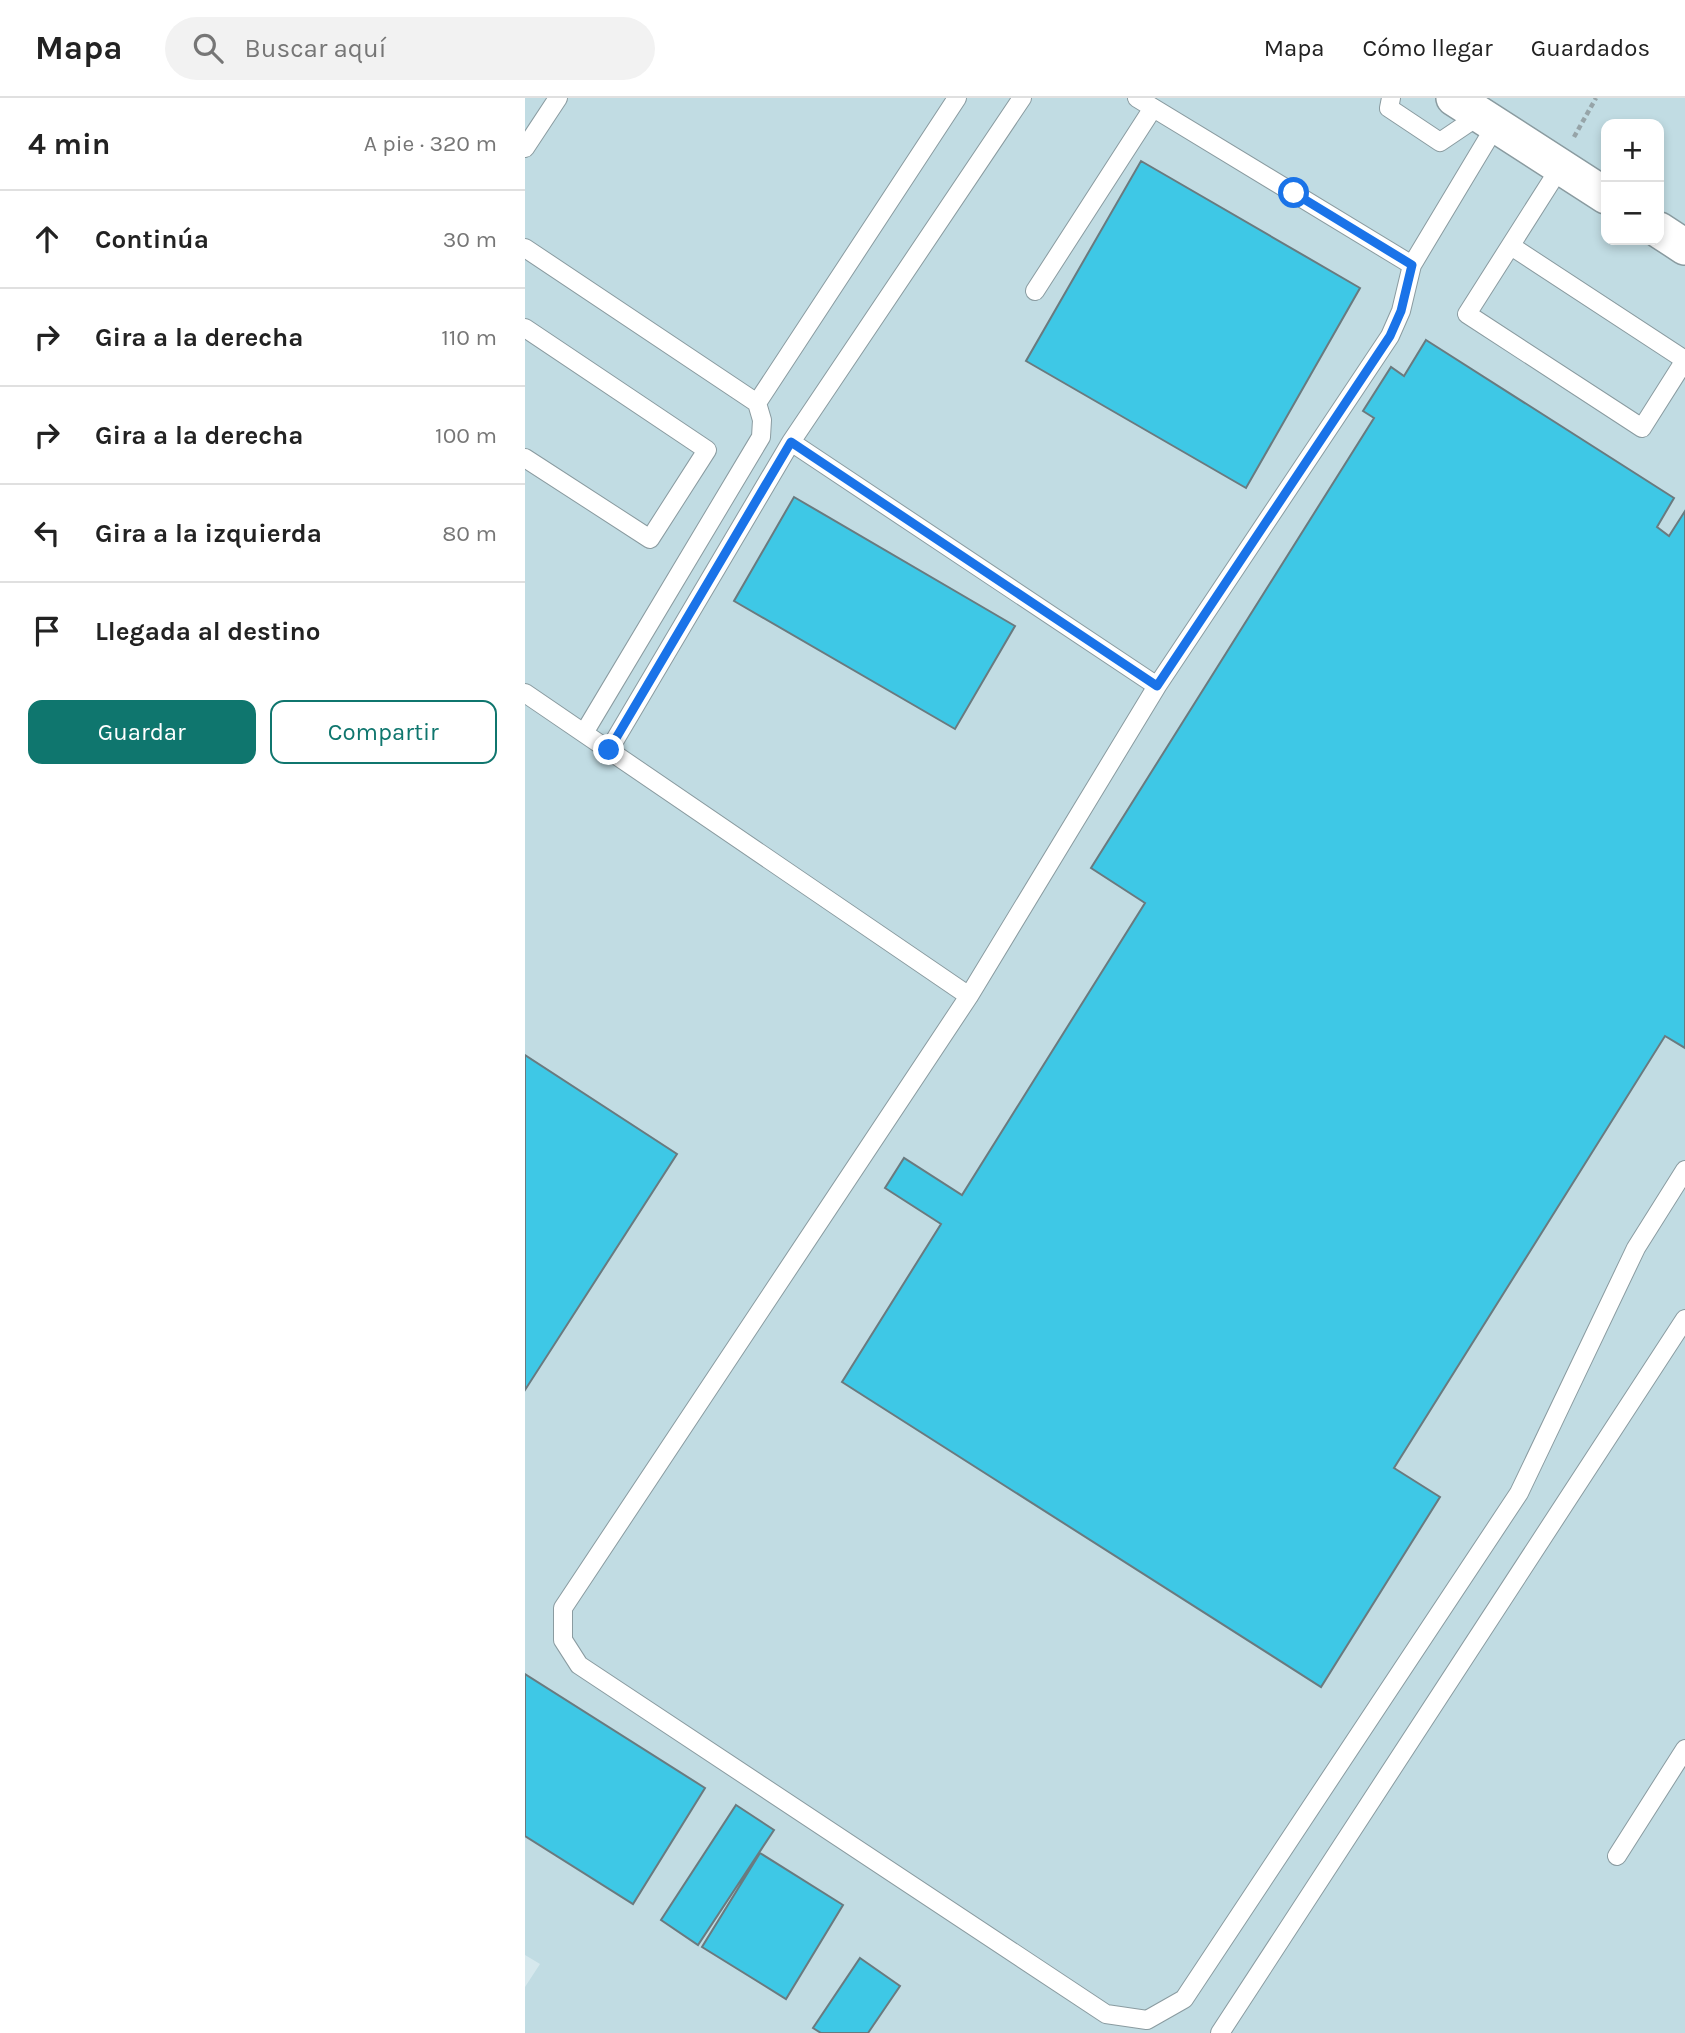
<!DOCTYPE html>
<html lang="es">
<meta charset="utf-8">
<style>
:root{--surface:#fff;--page:#f2f2f2;--text:#222;--muted:#767676;--line:#e0e0e0;--accent:#0f766e}
body{margin:0;font-family:Karla,sans-serif;background:var(--page);color:var(--text)}
.controls{position:absolute;right:21px;top:21px;display:grid;overflow:hidden;border-radius:14px;box-shadow:0 4px 10px #0003}
.controls button{width:63px;height:63px;display:grid;place-items:center;padding:0;border:0;border-bottom:2px solid var(--line);background:var(--surface);color:var(--text);font:35px sans-serif}
.stop{position:absolute;width:21px;height:21px;margin:-16px;border:5px solid #1a73e8;border-radius:50%;background:#fff}
.stop.end{background:#1a73e8;border-color:#fff;box-shadow:0 2px 7px #0008}
.list{margin:0;padding:0;list-style:none}
h2{display:flex;justify-content:space-between;align-items:center;height:91px;margin:0;padding:0 28px;font-size:30px}
h2 small{font-size:23px;font-weight:400;color:var(--muted)}
.list li{display:grid;grid-template-columns:46px 1fr auto;gap:21px;align-items:center;box-sizing:border-box;height:98px;padding:0 28px;border-top:2px solid var(--line)}
.list b{display:block;font-size:26px;white-space:nowrap}
.list em{font-size:23px;font-style:normal;color:var(--muted)}
.actions{display:flex;gap:14px;padding:21px 28px}
.actions a{flex:1;padding:16px 0;border:2px solid var(--accent);border-radius:14px;text-align:center;font-size:24px;color:var(--accent)}
.actions .main{background:var(--accent);color:#fff}
.icon{flex:none;width:38px;height:38px;fill:none;stroke:currentColor;stroke-width:2;stroke-linecap:round;stroke-linejoin:round}
.map{position:relative;flex:none;width:1160px;height:1935px;overflow:hidden}
header{display:flex;align-items:center;gap:42px;box-sizing:border-box;height:98px;padding:0 35px;background:var(--surface);border-bottom:2px solid var(--line)}
header strong{font-size:33px}
nav{display:flex;gap:38px;margin-inline-start:auto;font-size:24px}
.search{width:490px;height:63px;background:var(--page);display:flex;align-items:center;gap:18px;box-sizing:border-box;padding:0 24px;border-radius:38px;color:var(--muted);font-size:26px}
main{display:flex}
aside{flex:1;background:var(--surface)}
.map>svg:first-child{display:block}
</style>
<header>
<strong>Mapa</strong>
<div class="search"><svg class="icon" aria-label="search" viewBox="0 0 24 24"><circle cx="10" cy="10" r="6"/><path d="M15 15l6 6"/></svg>Buscar aquí</div>
<nav><a>Mapa</a><a>Cómo llegar</a><a>Guardados</a></nav>
</header>
<main>
<aside>
<h2>4 min<small>A pie · 320 m</small></h2>
<ul class="list">
<li><svg class="icon" aria-label="ahead" viewBox="0 0 24 24"><path d="M12 20V5M6 11l6-6 6 6"/></svg><div><b>Continúa</b></div><em>30 m</em></li>
<li><svg class="icon" aria-label="right" viewBox="0 0 24 24"><path d="M7 20v-9h11M14 6l5 5-5 5"/></svg><div><b>Gira a la derecha</b></div><em>110 m</em></li>
<li><svg class="icon" aria-label="right" viewBox="0 0 24 24"><path d="M7 20v-9h11M14 6l5 5-5 5"/></svg><div><b>Gira a la derecha</b></div><em>100 m</em></li>
<li><svg class="icon" aria-label="left" viewBox="0 0 24 24"><path d="M17 20v-9H6M10 6l-5 5 5 5"/></svg><div><b>Gira a la izquierda</b></div><em>80 m</em></li>
<li><svg class="icon" aria-label="arrive" viewBox="0 0 24 24"><path d="M6 21V4h12l-3 4 3 4H6"/></svg><div><b>Llegada al destino</b></div></li>
</ul>
<div class="actions"><a class="main">Guardar</a><a>Compartir</a></div>
</aside>
<div class="map">
<svg width="1160" height="1935" viewBox="0 0 1160 1935">
<rect width="100%" height="100%" fill="#d6e8ed"/>
<!-- built -->
<path fill="#c1dce3" fill-rule="evenodd" d="M 0,0 L 1160,0 L 1160,1935 L 0,1935 L 0,1889 L 15,1866 L 0,1857 ZM 1081,26 L 1134,26 L 1134,142 L 1081,142 Z"/>
<!-- building -->
<path fill="#3ec8e6" stroke="#6a7a7f" stroke-width="2" d="M 616,63 L 835,190 L 721,390 L 501,263 Z
M 901,242 L 1149,400 L 1132,429 L 1144,438 L 1160,413 L 1160,950 L 1140,938 L 869,1370 L 915,1399 L 796,1589 L 317,1284 L 416,1126 L 360,1090 L 379,1060 L 437,1097 L 620,805 L 566,770 L 849,320 L 838,313 L 866,269 L 879,278 Z
M 269,399 L 490,528 L 430,631 L 209,503 Z
M 0,957 L 152,1056 L 0,1292 Z
M 0,1576 L 180,1690 L 108,1806 L 0,1738 Z
M 211,1707 L 249,1732 L 173,1847 L 136,1822 Z
M 235,1755 L 318,1807 L 261,1901 L 177,1849 Z
M 335,1860 L 375,1888 L 343,1935 L 296,1935 L 288,1930 Z"/>
<g fill="none" stroke-linecap="round" stroke-linejoin="round">
<defs>
<path id="lane" d="M 497,0 L 266,344 L 632,588
M 612,0 L 887,167
M 866,0 L 864,10 L 915,44 L 955,17
M 0,50 L 33,0
M 1036,68 L 942,216 L 1117,330 L 1160,262
M 986,148 L 1160,262
M 0,150 L 232,305 L 237,322 L 236,339 L 59,635
M 510,193 L 628,10
M 0,230 L 182,352 L 125,441 L 0,360
M 232,305 L 432,0
M 0,595 L 444,898 L 632,588 L 865,238 L 876,213 L 887,167 L 971,27
M 84,652 L 266,344
M 444,898 L 38,1510 L 38,1542 L 54,1567 L 581,1916 L 622,1922 L 659,1901 L 994,1395 L 1111,1150 L 1160,1072
M 1092,1758 L 1160,1651
M 695,1935 L 1160,1221"/>
<path id="street" d="M 929,0 L 1081,98
M 1134,132 L 1160,149"/>
</defs>
<!-- lane casing -->
<use href="#lane" stroke="#8a9ba0" stroke-width="20"/>
<!-- street casing -->
<use href="#street" stroke="#8a9ba0" stroke-width="38"/>
<!-- path -->
<path stroke="#96a4a8" stroke-width="4.5" stroke-dasharray="5 3.5" stroke-linecap="butt" d="M 1049,39 L 1071,0"/>
<!-- lane -->
<use href="#lane" stroke="#fff" stroke-width="18"/>
<!-- street -->
<use href="#street" stroke="#fff" stroke-width="35"/>
</g>
<g fill="none" stroke-linecap="round" stroke-linejoin="round">
<!-- route -->
<path stroke="#1a73e8" stroke-width="9" d="M 84,652 L 266,344 L 632,588 L 865,238 L 876,213 L 887,167 L 769,95"/>
</g>
</svg>
<div class="controls">
<button>+</button>
<button>−</button>
</div>
<div class="stop" style="left:769px;top:95px"></div>
<div class="stop end" style="left:84px;top:652px"></div>
</div>
</main>
